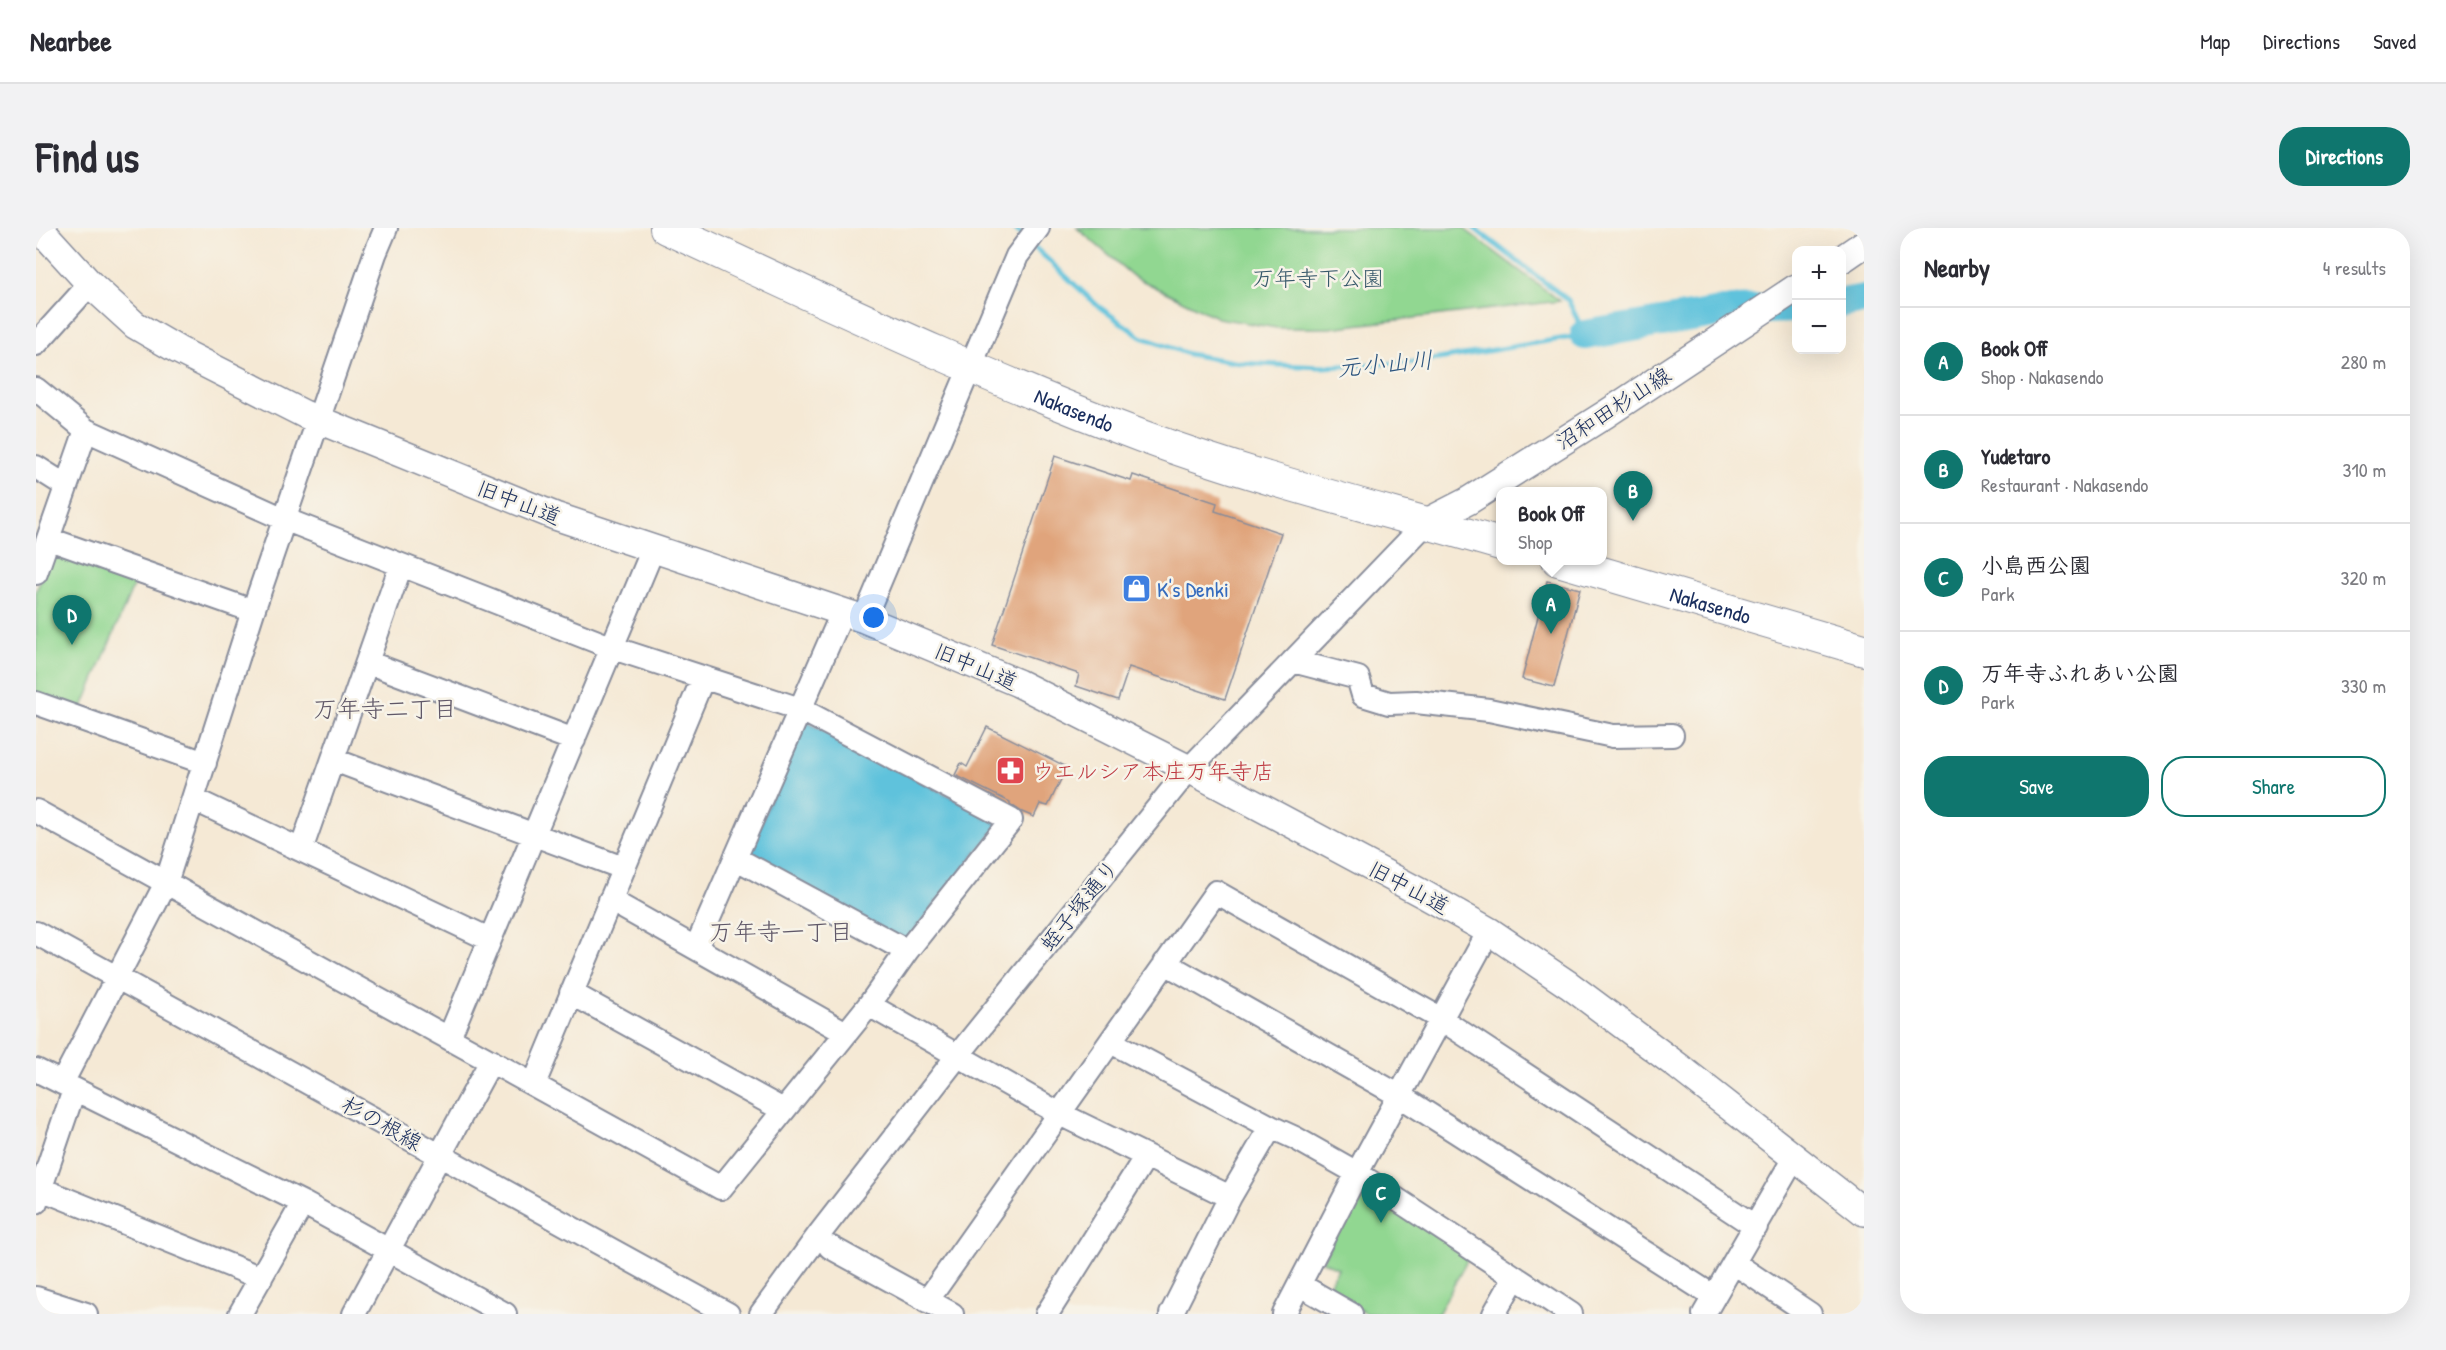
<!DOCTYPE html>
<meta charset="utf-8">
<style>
:root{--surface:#fff;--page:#f2f2f3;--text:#2b2b33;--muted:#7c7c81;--line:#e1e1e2;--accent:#0f766e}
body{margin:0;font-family:"Patrick Hand","Klee One",sans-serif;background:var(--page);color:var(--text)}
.controls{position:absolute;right:18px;top:18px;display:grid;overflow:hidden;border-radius:12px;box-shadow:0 6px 24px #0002}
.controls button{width:54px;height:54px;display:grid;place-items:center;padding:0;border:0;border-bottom:2px solid var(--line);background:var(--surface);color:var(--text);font:30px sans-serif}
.you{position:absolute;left:838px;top:390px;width:21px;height:21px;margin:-15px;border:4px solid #fff;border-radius:50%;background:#1a73e8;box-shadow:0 0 0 9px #1a73e833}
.badge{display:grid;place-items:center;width:39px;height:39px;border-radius:50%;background:var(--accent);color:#fff;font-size:20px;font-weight:700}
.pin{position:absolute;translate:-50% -50px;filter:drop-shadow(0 2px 3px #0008)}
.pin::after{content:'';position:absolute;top:32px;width:21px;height:18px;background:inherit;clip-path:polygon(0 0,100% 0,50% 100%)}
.popup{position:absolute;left:1460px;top:259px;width:111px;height:78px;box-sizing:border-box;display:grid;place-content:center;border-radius:12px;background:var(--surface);filter:drop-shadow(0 2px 4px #0005);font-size:20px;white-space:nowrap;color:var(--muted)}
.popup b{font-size:22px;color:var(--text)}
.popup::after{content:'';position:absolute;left:50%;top:100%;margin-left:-12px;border:12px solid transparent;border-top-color:var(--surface)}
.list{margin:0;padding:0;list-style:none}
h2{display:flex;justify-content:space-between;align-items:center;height:78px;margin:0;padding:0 24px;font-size:26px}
h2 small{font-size:20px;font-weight:400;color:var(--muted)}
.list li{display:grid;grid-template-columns:39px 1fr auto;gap:18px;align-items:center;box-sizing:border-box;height:108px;padding:0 24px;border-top:2px solid var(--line)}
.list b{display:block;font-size:22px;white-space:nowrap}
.list p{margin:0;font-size:20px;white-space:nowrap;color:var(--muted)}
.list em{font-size:20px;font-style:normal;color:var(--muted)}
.actions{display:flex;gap:12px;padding:18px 24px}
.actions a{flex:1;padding:14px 0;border:2px solid var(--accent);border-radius:24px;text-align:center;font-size:21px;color:var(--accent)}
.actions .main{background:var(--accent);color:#fff}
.map{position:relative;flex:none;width:1828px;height:1086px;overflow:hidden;border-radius:24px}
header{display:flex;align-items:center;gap:36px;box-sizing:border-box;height:84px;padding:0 30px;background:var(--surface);border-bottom:2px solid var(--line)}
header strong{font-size:28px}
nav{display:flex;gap:33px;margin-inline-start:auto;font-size:21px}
.intro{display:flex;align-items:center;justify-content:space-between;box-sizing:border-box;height:144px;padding:0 36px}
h1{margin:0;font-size:42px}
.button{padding:15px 27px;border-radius:24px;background:var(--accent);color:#fff;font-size:21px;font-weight:700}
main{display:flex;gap:36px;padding:0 36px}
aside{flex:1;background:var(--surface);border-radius:24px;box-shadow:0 6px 24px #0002}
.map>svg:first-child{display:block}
</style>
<header>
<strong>Nearbee</strong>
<nav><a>Map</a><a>Directions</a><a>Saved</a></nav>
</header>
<div class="intro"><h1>Find us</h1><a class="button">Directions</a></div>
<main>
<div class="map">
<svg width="1828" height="1086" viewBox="0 0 1828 1086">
<rect width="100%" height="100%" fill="#f7f3e8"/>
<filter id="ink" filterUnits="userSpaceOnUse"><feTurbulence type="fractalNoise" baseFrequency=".0167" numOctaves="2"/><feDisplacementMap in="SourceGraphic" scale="12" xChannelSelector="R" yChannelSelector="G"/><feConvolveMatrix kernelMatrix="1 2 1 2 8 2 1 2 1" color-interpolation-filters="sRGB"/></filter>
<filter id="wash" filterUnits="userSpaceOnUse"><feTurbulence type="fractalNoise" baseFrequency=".008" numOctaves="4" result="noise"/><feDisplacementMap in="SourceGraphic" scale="24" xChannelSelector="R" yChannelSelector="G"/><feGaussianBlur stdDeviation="1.35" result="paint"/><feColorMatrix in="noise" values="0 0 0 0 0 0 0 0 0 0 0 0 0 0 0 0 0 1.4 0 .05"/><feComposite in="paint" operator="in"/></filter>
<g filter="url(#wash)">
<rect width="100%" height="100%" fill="#f5e9d5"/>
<!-- green -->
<path fill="#91d791" stroke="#568378" stroke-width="1.5" d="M 1041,0 L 1427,0 L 1524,73 L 1293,100 L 1241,100 L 1182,90 L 1097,48 Z
M 25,322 L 101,349 L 44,486 L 0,470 L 0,364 L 14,327 Z
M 1333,959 L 1433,1029 L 1402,1086 L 1331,1086 L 1290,1063 L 1302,1040 L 1286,1033 L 1323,961 Z"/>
<!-- water -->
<path fill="#5ec2dc" stroke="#3c789d" stroke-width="1.5" d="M 771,494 L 958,591 L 961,599 L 873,709 L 859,712 L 711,630 L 764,496 Z"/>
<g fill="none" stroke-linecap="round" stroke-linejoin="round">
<!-- stream -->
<path stroke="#5ec2dc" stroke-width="5" d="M 978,0 L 989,10
M 995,16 L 1062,78 L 1105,109 L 1152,126 L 1204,135 L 1286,139 L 1384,134 L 1549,107 L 1532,72 L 1438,0"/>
<!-- river -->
<path stroke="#5ec2dc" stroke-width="30" d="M 1806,75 L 1828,71
M 1549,107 L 1696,82 L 1760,80"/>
</g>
<g id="blocks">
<!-- building -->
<path fill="#e0a47c" d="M 1019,228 L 1095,253 L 1097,247 L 1181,275 L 1179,283 L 1245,305 L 1189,471 L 1093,439 L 1082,472 L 1040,458 L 1043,446 L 956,417 Z
M 1511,353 L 1544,361 L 1518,459 L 1486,451 Z
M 951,499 L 1031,539 L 1012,578 L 1004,576 L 998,589 L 986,584 L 974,576 L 974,574 L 919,547 L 925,535 L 931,539 Z"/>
</g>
</g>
<g filter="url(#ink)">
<use href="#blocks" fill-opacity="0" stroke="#888c9a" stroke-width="1.5"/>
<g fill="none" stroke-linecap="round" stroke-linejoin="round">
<defs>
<path id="minor" d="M 0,116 L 54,56
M 0,161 L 50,202 L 248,291 L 577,420 L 764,481 L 975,592 L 871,723 L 833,777 L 685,960 L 0,583
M 0,239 L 30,258
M 13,311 L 217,383
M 0,345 L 50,202
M 828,391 L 981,28 L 1002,0
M 1257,433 L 1322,450 L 1327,467 L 1353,475 L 1380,474 L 1453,482 L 1577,508 L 1636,507
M 331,434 L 538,512
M 0,475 L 169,535
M 298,532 L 587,640
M 157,571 L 453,711
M 265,622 L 365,337
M 699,630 L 871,723
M 574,672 L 810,805
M 0,705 L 692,1086
M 660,720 L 807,383
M 1129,735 L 1364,868 L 1677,1068
M 535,765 L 747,882
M 833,777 L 1024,886 L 1194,969
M 413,810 L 617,321
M 1075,814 L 1235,899 L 1259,910 L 1321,945 L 1535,1086
M 0,842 L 267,975 L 469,1086
M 26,855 L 130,655 L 217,383 L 339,26 L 350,0
M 498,856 L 667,450
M 5,961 L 225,1050
M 0,974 L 38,862
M 794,1019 L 916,1086
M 1698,1035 L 1774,1086
M 1264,1057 L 1315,1086
M 0,1070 L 50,1086
M 891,1073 L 1180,664 L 1405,791 L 1720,999
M 204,1086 L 267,975
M 318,1086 L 455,833
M 725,1086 L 784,1005 L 923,826 L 1153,541 L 1391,294
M 1011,1086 L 1110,928
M 1135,1086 L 1194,969 L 1235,899
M 1248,1086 L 1321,945 L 1453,703
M 1458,1086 L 1479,1049
M 1668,1086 L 1758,930"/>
<path id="major" d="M 3,0 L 54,56 L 99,97 L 142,122 L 268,186 L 519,288 L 828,391 L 982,455 L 1153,541 L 1389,667 L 1453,703 L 1533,757 L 1643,839 L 1828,984
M 1806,31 L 1828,16
M 1391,294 L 1432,273 L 1570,186 L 1760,60"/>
<g id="highway">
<path id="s1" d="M 630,0 C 788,73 944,148 1108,209 C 1224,252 1345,281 1464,316"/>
<path id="s2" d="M 1522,332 L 1828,422"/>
</g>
</defs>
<!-- minor casing -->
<use href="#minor" stroke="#888c9a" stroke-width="26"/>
<!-- major casing -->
<use href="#major" stroke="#888c9a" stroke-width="30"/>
<!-- highway casing -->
<use href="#highway" stroke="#888c9a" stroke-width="34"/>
<!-- minor -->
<use href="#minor" stroke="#fff" stroke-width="22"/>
<!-- major -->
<use href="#major" stroke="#fff" stroke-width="27"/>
<!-- highway -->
<use href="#highway" stroke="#fff" stroke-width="32"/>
</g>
</g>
<!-- icons -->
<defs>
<symbol id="shop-square" viewBox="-11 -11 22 22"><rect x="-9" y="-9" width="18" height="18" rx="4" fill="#3f7fe0" stroke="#f7f3e8"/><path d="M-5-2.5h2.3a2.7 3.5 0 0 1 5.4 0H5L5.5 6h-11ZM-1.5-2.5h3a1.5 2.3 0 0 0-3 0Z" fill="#fff"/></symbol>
<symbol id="pharmacy-square" viewBox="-11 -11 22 22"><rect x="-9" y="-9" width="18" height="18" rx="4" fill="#e0444e" stroke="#f7f3e8"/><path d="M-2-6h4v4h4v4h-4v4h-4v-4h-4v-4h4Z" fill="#fff"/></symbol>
</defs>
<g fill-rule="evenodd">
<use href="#shop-square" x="1084" y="344" width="33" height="33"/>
<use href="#pharmacy-square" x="958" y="526" width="33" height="33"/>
</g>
<g text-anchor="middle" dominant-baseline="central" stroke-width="5" stroke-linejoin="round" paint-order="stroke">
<!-- park labels -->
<g font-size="22" fill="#38596b" stroke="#f7f3e8">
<text x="1282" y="50">万年寺下公園</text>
</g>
<!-- street labels -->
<g font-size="22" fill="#1b2f5e" stroke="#f7f3e8">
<text transform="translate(1577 180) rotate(-33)">沼和田杉山線</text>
<text stroke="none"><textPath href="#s1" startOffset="447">Nakasendo</textPath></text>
<text transform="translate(483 274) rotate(21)">旧中山道</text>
<text stroke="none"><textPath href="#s2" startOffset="159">Nakasendo</textPath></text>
<text transform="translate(940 438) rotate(23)">旧中山道</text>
<text transform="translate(1373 659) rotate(28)">旧中山道</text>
<text transform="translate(1043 677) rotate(-51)">蛭子塚通り</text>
<text transform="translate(346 895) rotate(29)">杉の根線</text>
</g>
<!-- shop labels -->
<g font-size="22" fill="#366cbe" stroke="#f7f3e8" text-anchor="start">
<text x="1121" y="361">K's Denki</text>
</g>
<!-- health labels -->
<g font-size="22" fill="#be3a42" stroke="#f7f3e8" text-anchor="start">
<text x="996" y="543">ウエルシア本庄万年寺店</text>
</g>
<!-- water labels -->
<g font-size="24" font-style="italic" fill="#2c547e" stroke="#f7f3e8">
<text transform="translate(1349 135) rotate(-5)">元小山川</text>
</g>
<!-- neighbourhood labels -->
<g font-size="24" fill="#605868" stroke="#f7f3e8">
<text x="349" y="480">万年寺二丁目</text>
<text x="745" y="703">万年寺一丁目</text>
</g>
</g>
</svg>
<div class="controls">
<button>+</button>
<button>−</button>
</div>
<div class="you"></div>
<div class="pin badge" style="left:1515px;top:406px">A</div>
<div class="popup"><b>Book Off</b>Shop</div>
<div class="pin badge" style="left:1597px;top:293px">B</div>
<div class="pin badge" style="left:1345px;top:995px">C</div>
<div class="pin badge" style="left:36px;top:417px">D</div>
</div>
<aside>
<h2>Nearby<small>4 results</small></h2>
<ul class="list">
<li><span class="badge">A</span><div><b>Book Off</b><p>Shop · Nakasendo</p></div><em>280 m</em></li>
<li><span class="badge">B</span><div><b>Yudetaro</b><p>Restaurant · Nakasendo</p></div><em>310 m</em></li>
<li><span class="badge">C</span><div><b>小島西公園</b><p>Park</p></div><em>320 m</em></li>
<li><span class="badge">D</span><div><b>万年寺ふれあい公園</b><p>Park</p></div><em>330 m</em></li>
</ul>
<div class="actions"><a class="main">Save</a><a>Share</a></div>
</aside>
</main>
